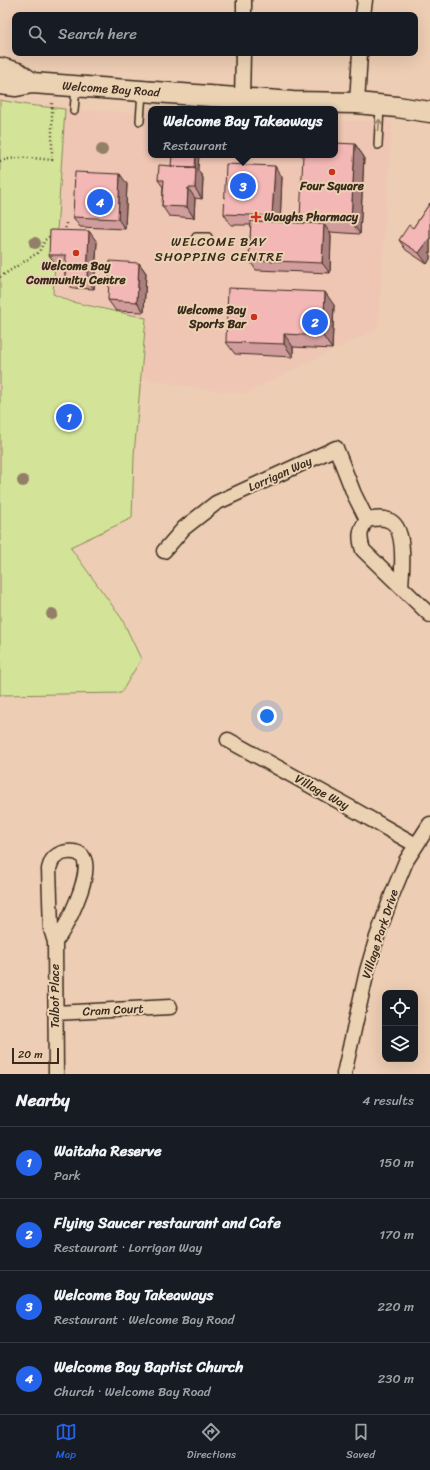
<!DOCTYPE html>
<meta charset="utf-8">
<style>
:root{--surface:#171b24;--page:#242831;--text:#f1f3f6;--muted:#9ea1a6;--line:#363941;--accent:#2563eb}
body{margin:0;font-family:Sriracha,sans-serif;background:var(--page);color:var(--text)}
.controls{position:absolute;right:12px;bottom:12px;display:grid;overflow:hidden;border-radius:8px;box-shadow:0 4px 16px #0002}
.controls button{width:36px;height:36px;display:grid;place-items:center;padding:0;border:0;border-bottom:1px solid var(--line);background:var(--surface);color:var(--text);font:20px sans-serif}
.scale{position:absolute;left:12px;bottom:10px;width:47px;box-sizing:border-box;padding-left:4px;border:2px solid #3b2a1e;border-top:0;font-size:11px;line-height:14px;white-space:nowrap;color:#3b2a1e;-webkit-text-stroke:3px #ebd2b3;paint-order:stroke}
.you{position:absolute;left:267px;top:716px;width:14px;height:14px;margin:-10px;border:3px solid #fff;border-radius:50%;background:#1a73e8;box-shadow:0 0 0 6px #1a73e833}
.badge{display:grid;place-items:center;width:26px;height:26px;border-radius:50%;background:var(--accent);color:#fff;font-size:13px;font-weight:700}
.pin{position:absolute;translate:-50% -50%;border:2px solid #fff;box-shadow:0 1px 4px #0006}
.popup{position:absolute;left:148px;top:106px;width:190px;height:52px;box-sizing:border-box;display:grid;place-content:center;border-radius:8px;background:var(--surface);filter:drop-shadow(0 1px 3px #0005);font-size:13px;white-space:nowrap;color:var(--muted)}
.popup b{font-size:15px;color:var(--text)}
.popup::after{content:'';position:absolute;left:50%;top:100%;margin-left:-8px;border:8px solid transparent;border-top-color:var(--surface)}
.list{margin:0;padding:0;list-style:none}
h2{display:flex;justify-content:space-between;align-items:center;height:52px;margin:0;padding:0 16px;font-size:17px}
h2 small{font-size:13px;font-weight:400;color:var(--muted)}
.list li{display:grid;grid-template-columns:26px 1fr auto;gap:12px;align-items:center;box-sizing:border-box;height:72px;padding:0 16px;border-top:1px solid var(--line)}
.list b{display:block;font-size:15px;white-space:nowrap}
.list p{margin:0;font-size:13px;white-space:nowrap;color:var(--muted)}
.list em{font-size:13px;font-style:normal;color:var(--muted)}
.icon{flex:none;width:22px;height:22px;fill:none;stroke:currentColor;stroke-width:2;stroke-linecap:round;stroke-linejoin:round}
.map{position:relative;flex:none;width:430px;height:1074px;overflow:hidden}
.search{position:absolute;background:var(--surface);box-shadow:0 4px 16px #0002;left:12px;right:12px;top:12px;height:44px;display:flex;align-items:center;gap:10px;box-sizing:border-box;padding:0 14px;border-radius:8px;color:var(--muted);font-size:15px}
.sheet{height:340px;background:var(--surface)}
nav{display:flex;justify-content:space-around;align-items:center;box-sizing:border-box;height:56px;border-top:1px solid var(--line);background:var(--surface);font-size:11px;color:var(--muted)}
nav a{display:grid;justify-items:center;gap:2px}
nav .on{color:var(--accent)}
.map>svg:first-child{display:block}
</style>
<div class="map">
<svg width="430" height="1074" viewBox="0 0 430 1074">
<rect width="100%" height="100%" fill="#edcdb3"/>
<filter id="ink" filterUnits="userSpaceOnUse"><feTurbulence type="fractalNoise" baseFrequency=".025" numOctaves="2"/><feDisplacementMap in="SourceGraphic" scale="8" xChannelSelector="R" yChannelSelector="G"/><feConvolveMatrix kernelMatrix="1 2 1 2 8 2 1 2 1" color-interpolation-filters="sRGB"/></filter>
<g filter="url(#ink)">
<!-- built -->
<path fill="#efc6b4" d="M 65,109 L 151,114 L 151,155 L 335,155 L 335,121 L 392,121 L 378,328 L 246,393 L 211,390 L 142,378 L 146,318 L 72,302 L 53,294 Z"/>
<!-- green -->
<path fill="#d3e498" stroke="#87875b" d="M 0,100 L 27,105 L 65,109 L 53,294 L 72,302 L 146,318 L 134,455 L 132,518 L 70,547 L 122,619 L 141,659 L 121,693 L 0,695 Z"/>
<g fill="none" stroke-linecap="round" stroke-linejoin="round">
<defs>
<path id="lane" d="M 74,111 L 76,87
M 140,121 L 142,92
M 378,145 L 380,107
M 196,237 L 208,237"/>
<path id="street" d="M 244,15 L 244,0
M 363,15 L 365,0
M 242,99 L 243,53
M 357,103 L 360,53
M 164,551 L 184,528 L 216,503 L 336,448 L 354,494 L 367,520
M 401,586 C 402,570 407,526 388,520 C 381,517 374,519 367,520 C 359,530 359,538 363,550 L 430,615
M 228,740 L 351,808 L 416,845
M 55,942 C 66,928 92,876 84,859 C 79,848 61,851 54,858 C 51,861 50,865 49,869 L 51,929 L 55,942 L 56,1074
M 55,1013 L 170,1007
M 344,1074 L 367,971 L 377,937 L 392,895 L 406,861 L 430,824"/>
<path id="secondary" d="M 0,68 L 18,73 L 32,83
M 0,84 L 16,86 L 32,83 L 293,102 L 357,103 L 397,107 L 430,112"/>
</defs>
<!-- lane casing -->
<use href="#lane" stroke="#3b2a1e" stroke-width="10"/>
<!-- street casing -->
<use href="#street" stroke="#3b2a1e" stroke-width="17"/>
<!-- secondary casing -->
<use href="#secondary" stroke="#3b2a1e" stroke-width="23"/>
<!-- path -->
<path stroke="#3b2a1e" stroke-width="2.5" stroke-dasharray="1 3" stroke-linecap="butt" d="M 0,161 C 18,156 34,158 52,160 L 52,103
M 65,232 L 66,223
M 0,277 L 39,252 L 45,240 L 51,235"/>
<!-- lane -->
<use href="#lane" stroke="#ebd2b3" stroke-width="7"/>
<!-- street -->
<use href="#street" stroke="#ebd2b3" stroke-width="14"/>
<!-- secondary -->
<use href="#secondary" stroke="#ebd2b3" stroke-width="20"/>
</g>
<!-- trees -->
<g fill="#937e68">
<circle cx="102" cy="150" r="6"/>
<circle cx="35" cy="243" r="6"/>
<circle cx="23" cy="481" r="6"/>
<circle cx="52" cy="614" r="6"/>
</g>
<!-- wall -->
<path fill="#d19d9c" stroke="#3b2a1e" d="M 355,144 L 364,157 L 360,234 L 330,232 L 331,235 L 330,273 L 256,270 L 249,260 L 251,225 L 231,225 L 224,214 L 282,177 L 280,222 L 303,223 L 300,218 Z
M 198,170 L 203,178 L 202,199 L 195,198 L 194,218 L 169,216 L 162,206 L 163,187 L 158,180 Z
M 127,184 L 125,229 L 80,227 L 73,217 Z
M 430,203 L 430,259 L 427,264 L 406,250 L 399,240 L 413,228 Z
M 97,242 L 94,289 L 72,288 L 65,278 L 65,265 L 56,265 L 49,255 Z
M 139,263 L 146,273 L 144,312 L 116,311 L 108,300 Z
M 334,305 L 332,349 L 293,347 L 293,357 L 235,354 L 226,342 Z"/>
<!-- shaded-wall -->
<path fill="#aa807f" stroke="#3b2a1e" d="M 355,144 L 364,157 L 360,234 L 351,221 Z
M 196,155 L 199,155 L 198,170 L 203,178 L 202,199 L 195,188 L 195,174 Z
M 275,166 L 282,177 L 280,227 L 272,216 Z
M 120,174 L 127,184 L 125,229 L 118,219 Z
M 188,188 L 195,198 L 194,218 L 187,207 Z
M 324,224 L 331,235 L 330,273 L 322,263 Z
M 89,231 L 97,242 L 94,289 L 87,279 Z
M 430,238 L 430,259 L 427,264 L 419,253 Z
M 139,263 L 146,273 L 144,312 L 137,302 Z
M 325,292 L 334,305 L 332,349 L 323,336 Z
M 284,334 L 293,347 L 293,357 L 284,344 Z"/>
<!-- building -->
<path fill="#f3b7b5" stroke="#3b2a1e" d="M 335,143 L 355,144 L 351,221 L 300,218 L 303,155 L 335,155 Z
M 172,155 L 196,155 L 195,167 L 171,166 Z
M 226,164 L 275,166 L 272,216 L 224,214 Z
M 159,165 L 196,168 L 195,188 L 188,188 L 187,207 L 162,206 L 164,180 L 158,180 Z
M 75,172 L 120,174 L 118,219 L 73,217 Z
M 430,203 L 430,238 L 419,253 L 399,240 L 409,225 L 413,228 Z
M 251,221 L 324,224 L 322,263 L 249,260 Z
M 50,230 L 89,231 L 87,279 L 65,278 L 66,255 L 49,255 Z
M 110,261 L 139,263 L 137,302 L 108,300 Z
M 228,288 L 325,292 L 323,336 L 284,334 L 284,344 L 226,342 Z"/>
<!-- one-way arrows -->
<defs><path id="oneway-shaft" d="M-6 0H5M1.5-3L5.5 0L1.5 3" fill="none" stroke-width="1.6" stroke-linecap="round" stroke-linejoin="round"/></defs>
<use stroke="#937e68" href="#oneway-shaft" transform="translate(379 125) rotate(-86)"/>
</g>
<!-- markers -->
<g fill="#c8321e" stroke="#ebd2b3" stroke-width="1.5">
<circle cx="332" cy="172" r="4"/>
<path d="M254 211h4v4h4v4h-4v4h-4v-4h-4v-4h4z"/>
<circle cx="76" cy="253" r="4"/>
<circle cx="254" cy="317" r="4"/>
</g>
<g text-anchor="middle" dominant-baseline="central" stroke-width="4" stroke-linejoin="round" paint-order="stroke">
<!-- street labels -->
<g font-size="12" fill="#3b2a1e" stroke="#ebd2b3">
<text transform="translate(111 89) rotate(4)">Welcome Bay Road</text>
<text transform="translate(280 474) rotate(-24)">Lorrigan Way</text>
<text transform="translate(322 792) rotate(29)">Village Way</text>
<text transform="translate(380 934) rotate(-72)">Village Park Drive</text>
<text transform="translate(55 996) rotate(-90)">Talbot Place</text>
<text transform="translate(113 1010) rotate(-3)">Cram Court</text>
</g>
<!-- poi labels -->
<g font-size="12" font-weight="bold" fill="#3b2a1e" stroke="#ebd2b3">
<text x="332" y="186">Four Square</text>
<text x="264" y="217" text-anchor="start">Waughs Pharmacy</text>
<text x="76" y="266">Welcome Bay<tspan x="76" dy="14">Community Centre</tspan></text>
<text x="246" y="310" text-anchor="end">Welcome Bay<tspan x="246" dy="14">Sports Bar</tspan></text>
</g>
<!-- neighbourhood labels -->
<g font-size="13" letter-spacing="1" fill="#3b2a1e" stroke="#ebd2b3">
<text x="219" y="241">WELCOME BAY<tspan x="219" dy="15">SHOPPING CENTRE</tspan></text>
</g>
</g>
</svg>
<div class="controls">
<button><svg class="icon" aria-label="locate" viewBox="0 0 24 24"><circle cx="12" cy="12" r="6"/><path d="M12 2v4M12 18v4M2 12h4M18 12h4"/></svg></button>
<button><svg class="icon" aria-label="layers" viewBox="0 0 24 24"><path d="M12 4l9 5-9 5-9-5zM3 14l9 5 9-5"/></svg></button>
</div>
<div class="scale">20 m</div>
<div class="you"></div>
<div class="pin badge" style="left:69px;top:417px">1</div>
<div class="pin badge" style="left:315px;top:322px">2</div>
<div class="pin badge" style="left:243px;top:186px">3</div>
<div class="popup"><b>Welcome Bay Takeaways</b>Restaurant</div>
<div class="pin badge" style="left:100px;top:202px">4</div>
<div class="search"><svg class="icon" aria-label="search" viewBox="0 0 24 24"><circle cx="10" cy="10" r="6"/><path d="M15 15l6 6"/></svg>Search here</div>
</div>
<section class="sheet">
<h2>Nearby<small>4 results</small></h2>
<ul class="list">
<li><span class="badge">1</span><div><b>Waitaha Reserve</b><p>Park</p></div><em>150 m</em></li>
<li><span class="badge">2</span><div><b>Flying Saucer restaurant and Cafe</b><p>Restaurant · Lorrigan Way</p></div><em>170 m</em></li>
<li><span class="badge">3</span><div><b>Welcome Bay Takeaways</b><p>Restaurant · Welcome Bay Road</p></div><em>220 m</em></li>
<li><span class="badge">4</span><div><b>Welcome Bay Baptist Church</b><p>Church · Welcome Bay Road</p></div><em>230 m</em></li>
</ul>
</section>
<nav>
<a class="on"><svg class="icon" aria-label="map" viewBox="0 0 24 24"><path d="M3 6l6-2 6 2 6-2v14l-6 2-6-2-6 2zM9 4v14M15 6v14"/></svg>Map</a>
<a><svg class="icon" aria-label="directions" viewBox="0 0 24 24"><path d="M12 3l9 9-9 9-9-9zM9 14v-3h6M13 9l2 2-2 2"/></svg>Directions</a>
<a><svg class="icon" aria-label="saved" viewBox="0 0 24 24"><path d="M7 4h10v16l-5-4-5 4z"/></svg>Saved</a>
</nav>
